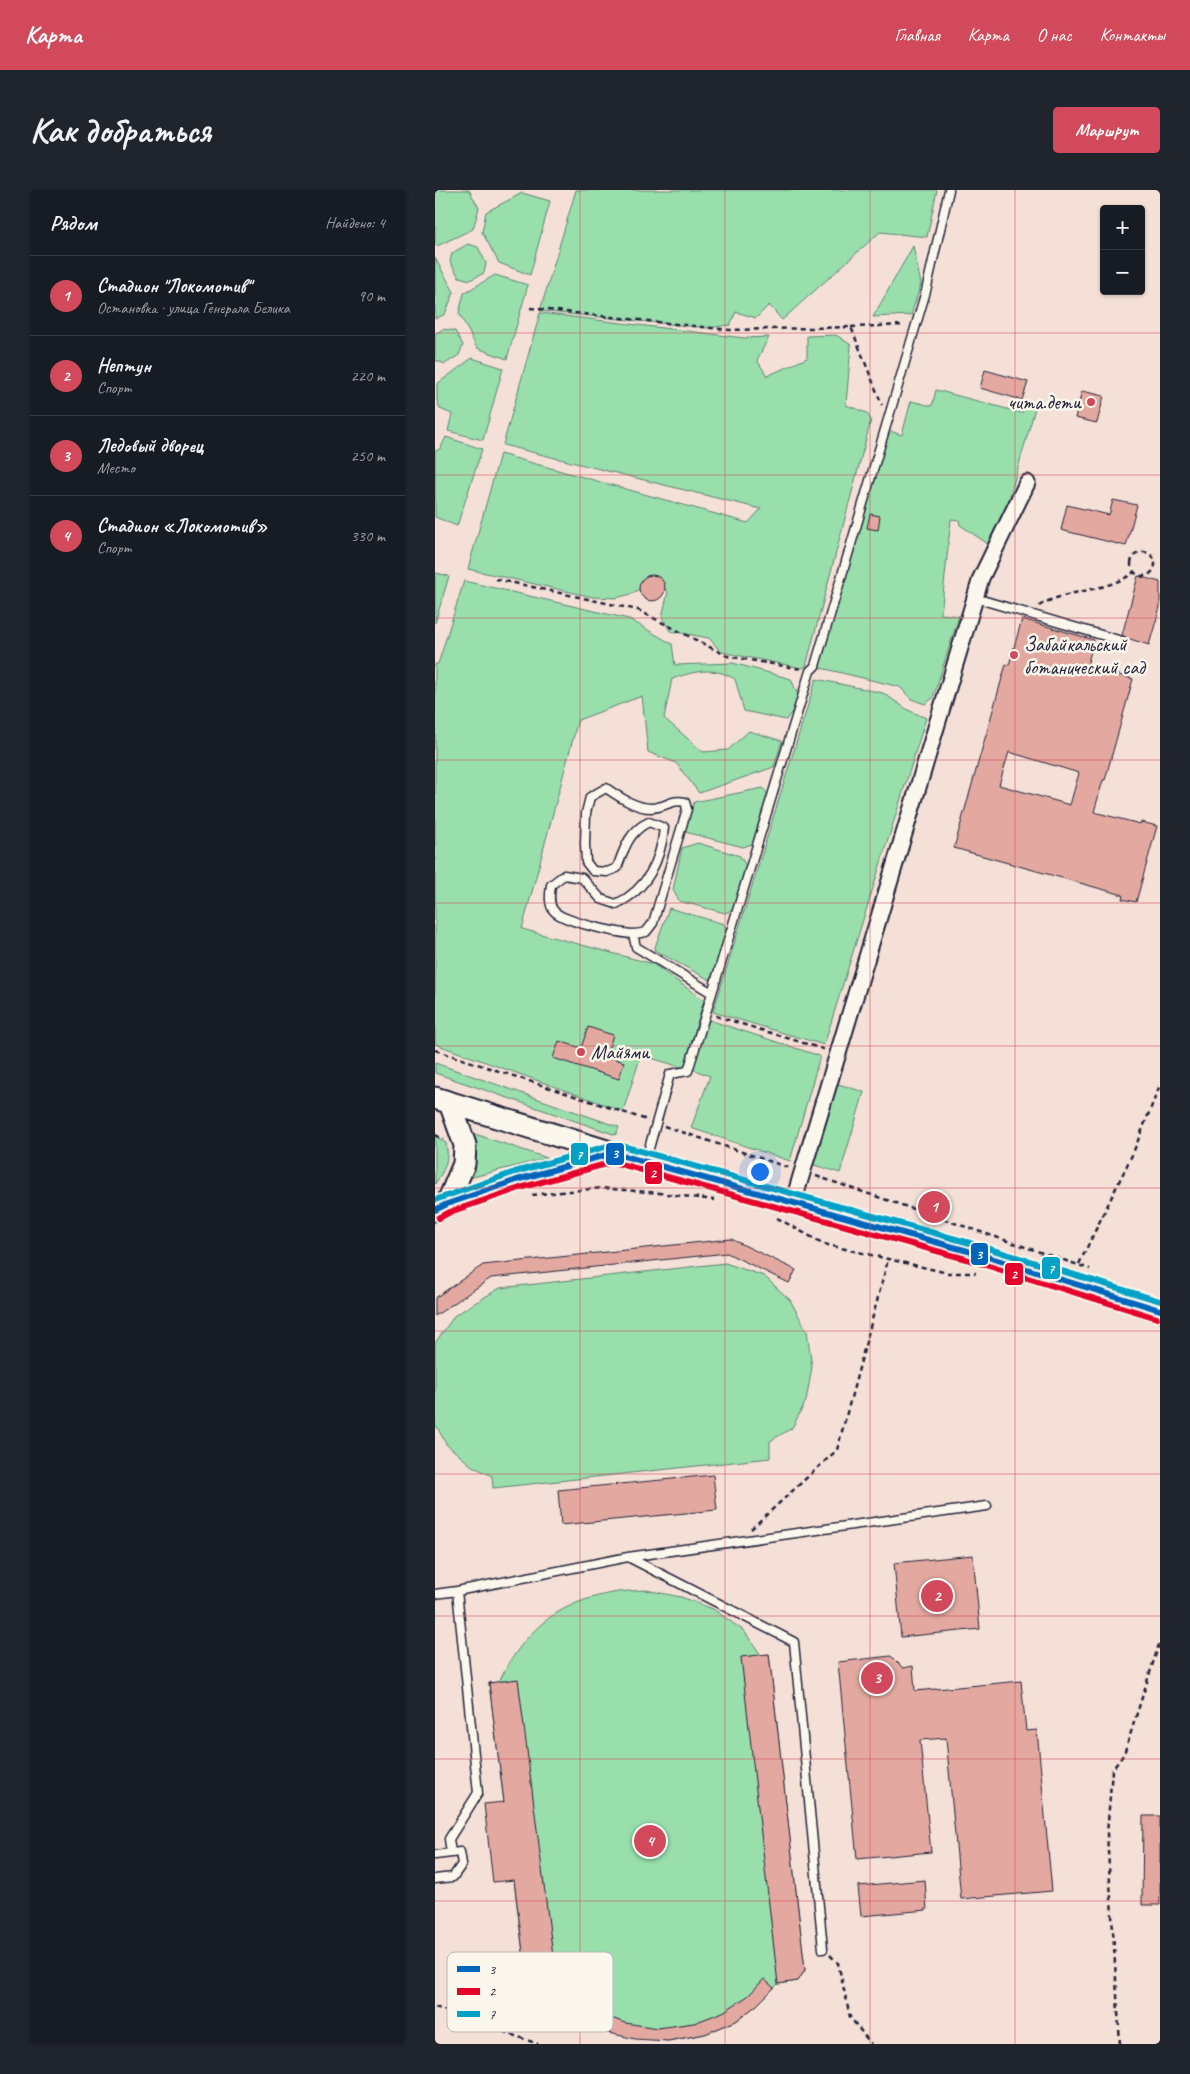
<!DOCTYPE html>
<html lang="ru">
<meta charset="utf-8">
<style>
:root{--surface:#171b24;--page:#20242c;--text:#f1f3f6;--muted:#9ea1a6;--line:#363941;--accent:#d1495b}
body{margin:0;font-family:Caveat,sans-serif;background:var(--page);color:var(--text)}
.controls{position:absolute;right:15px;top:15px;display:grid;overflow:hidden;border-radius:5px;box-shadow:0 1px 4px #0004}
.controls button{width:45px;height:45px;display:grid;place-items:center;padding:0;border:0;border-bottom:1px solid var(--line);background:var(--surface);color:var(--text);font:25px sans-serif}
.you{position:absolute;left:324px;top:981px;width:18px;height:18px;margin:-12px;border:4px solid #fff;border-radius:50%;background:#1a73e8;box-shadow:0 0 0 8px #1a73e833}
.badge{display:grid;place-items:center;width:32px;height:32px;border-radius:50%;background:var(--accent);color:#fff;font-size:16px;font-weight:700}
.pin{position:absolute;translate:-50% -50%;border:2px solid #fff;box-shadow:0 1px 5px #0006}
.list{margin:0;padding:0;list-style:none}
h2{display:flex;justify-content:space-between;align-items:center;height:65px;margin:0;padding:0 20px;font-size:21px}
h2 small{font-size:16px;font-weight:400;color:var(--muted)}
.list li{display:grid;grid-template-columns:32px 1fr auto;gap:15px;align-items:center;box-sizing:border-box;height:80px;padding:0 20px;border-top:1px solid var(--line)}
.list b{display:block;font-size:19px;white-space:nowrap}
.list p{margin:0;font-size:16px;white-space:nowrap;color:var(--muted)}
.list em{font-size:16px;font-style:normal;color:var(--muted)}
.map{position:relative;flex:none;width:725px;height:1854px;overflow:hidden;border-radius:5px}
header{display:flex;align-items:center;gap:30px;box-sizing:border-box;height:70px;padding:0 25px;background:var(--accent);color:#fff}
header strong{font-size:24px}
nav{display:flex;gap:28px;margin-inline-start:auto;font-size:18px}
.intro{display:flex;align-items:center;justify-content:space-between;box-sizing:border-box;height:120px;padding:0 30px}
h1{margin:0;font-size:35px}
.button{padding:12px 22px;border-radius:5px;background:var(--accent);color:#fff;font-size:18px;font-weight:700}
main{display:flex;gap:30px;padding:0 30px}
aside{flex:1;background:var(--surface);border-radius:5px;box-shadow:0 1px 4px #0004}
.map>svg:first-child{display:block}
</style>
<header>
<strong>Карта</strong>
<nav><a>Главная</a><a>Карта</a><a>О нас</a><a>Контакты</a></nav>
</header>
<div class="intro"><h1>Как добраться</h1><a class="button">Маршрут</a></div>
<main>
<aside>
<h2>Рядом<small>Найдено: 4</small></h2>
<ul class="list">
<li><span class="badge">1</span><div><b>Стадион &quot;Локомотив&quot;</b><p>Остановка · улица Генерала Белика</p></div><em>90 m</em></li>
<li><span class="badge">2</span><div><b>Нептун</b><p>Спорт</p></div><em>220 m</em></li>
<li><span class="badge">3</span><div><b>Ледовый дворец</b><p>Место</p></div><em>250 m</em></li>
<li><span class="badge">4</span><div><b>Стадион «Локомотив»</b><p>Спорт</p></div><em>330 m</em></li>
</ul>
</aside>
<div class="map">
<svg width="725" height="1854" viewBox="0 0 725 1854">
<rect width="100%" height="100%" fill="#f4e0d6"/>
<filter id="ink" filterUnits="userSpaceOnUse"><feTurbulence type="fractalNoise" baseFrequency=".02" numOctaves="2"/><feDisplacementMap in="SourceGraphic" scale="10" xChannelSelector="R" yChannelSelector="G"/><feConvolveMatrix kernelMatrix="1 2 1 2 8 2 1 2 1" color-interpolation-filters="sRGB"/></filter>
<g filter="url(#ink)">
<!-- green -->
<path fill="#98dfac" stroke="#5d8074" d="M 0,0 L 34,0 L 44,18 L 38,39 L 2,56 L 0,55 Z
M 141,0 L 502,0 L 492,47 L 445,42 L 347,130 L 334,115 L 321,128 L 301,122 L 295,135 L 273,138 L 105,121 Z
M 87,3 L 115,11 L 95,85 L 64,73 L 47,42 L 51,22 Z
M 33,54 L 43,57 L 51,73 L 49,83 L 35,90 L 24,87 L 15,72 L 17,63 Z
M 478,56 L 486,94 L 476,125 L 438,127 Z
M 0,68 L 19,102 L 10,124 L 0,129 Z
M 60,85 L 93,95 L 72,169 L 42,158 L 24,123 L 29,103 Z
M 105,123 L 309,148 L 334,147 L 322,170 L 332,186 L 372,168 L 372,146 L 401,145 L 416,155 L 411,215 L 432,223 L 436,230 L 371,476 L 367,478 L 286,462 L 274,448 L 235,441 L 227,427 L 233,402 L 222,389 L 196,404 L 181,408 L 157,407 L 33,379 L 65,264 L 313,333 L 326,319 L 68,255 Z
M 8,139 L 20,141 L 28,155 L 24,165 L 10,174 L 0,170 L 0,144 Z
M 37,168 L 68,178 L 48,250 L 13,241 L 17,224 L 5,219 L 2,210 L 2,194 Z
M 501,200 L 587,223 L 590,212 L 601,215 L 566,337 L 556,356 L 525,335 L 524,330 L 516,329 L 506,424 L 524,426 L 498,508 L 490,514 L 476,509 L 465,497 L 382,477 L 452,240 L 467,245 L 476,211 L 497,216 Z
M 11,247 L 47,259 L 22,336 L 0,327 L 0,261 L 5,259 Z
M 1,383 L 14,386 L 0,433 L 0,385 Z
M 29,391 L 194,429 L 237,454 L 240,475 L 298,473 L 356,489 L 365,510 L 351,530 L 309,521 L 300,489 C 278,476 260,481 237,489 L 229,528 L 268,562 L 293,560 L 314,541 L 347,551 L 339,577 L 264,603 L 241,573 L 213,562 L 207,506 L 143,530 L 87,739 L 218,774 L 269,810 L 249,878 L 206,865 L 188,921 L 0,854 L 0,474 L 3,474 Z
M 381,489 L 448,503 L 473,520 L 491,528 L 389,855 L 278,822 Z
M 328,598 L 334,606 L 320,653 L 308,657 L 250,642 L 259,612 Z
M 263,653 L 305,666 L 311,676 L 300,719 L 290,723 L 244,711 L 238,700 L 247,658 Z
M 234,718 L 289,734 L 293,745 L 275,790 L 219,760 Z
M 274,830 L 385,866 L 355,971 L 256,938 L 275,886 L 257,879 Z
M 0,873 L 184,937 L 181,945 L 0,883 Z
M 400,893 L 429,902 L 405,983 L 376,974 Z
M 34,942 L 112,968 L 26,990 Z
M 0,946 L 11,953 C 15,969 9,981 0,994 Z
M 290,1073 L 329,1086 L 355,1110 L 372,1141 L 377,1177 L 371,1211 L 357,1238 L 335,1251 L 335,1268 L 58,1298 L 57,1286 L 37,1276 L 11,1254 L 0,1233 L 0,1153 L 20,1125 L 65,1098 Z
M 211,1400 L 246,1407 L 278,1419 L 309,1441 L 326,1465 L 334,1464 L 370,1780 L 363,1791 L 343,1794 L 322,1815 L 301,1831 L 270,1844 L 233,1851 L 170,1842 L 147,1830 L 124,1814 L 104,1815 L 93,1802 L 54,1493 L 64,1492 C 88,1443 118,1415 172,1404 C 184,1401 198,1401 211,1400 Z"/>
<!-- building -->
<path fill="#e3a9a1" stroke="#22223b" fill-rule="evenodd" d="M 550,180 L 593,192 L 587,210 L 545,198 Z
M 647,201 L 669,206 L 662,233 L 640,228 Z
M 678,310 L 702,315 L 691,356 L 626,340 L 632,315 L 674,325 Z
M 435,324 L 445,326 L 443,340 L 432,338 Z
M204 398a13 13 0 1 1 26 0a13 13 0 1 1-26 0Z
M 703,386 L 725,392 L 725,417 L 714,455 L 692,448 L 687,445 Z
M 587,429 L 659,450 L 652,476 L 698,489 L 670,590 L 668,590 L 659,622 L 705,634 L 706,632 L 722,636 L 701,712 L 687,709 L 688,705 L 519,658 L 571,474 L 574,475 ZM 574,562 L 644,583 L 635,615 L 564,595 Z
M 153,837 L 178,845 L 171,866 L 189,872 L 184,889 L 118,868 L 124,851 L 146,858 Z
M 296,1049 L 361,1080 L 354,1093 L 292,1063 L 56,1088 L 0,1126 L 0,1108 L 48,1075 Z
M 278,1285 L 282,1320 L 126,1335 L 123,1300 Z
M 538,1365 L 545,1439 L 466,1447 L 459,1373 Z
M 334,1464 L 370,1780 L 363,1791 L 343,1794 L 306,1467 Z
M 456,1466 L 468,1478 L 478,1476 L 480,1501 L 586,1491 L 591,1541 L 602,1540 L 617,1701 L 526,1709 L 511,1548 L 485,1550 L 496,1662 L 422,1669 L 403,1472 Z
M 83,1489 L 120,1782 L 124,1814 L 104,1815 L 93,1802 L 79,1690 L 58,1692 L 49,1614 L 69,1612 L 54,1493 Z
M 708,1626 L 725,1626 L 725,1715 L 707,1715 Z
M 490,1690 L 492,1720 L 426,1726 L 423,1696 Z
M 329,1789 L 339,1798 L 322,1815 L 301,1831 L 270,1844 L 233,1851 L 200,1849 L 170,1842 L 147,1830 L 128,1817 L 137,1806 L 160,1822 L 190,1833 L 223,1838 L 259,1833 L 288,1822 L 313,1806 Z"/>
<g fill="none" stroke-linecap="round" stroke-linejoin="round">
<defs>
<path id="lane" d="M 540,408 L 687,451
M 171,598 C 184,607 206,622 223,617 C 233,615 239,609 250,612 L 252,619 L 218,733 L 211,742 C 207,743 201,744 196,744 C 180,742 129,732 119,721 C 113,714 115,703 116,695 L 129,685 L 147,688 L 166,709 L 181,714 C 212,700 226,670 229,638 L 214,632 C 194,641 189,659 182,678 L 172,682 L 158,681 L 151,672 L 150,654 L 151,623 L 155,607 Z
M 198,744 L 201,757 L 277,803 L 253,881 L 235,884 L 211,969
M 277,803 L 375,481 L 380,476 L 491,101 L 514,0
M 193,1367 L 552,1316
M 22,1401 L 193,1367 L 359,1452 L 388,1759
M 0,1404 L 22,1401 L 43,1603 L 14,1649 L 16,1663
M 0,1665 L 25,1662 L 27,1674 L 18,1687 L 0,1689"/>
<path id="street" d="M 358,1013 L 546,388 L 592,293"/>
<path id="secondary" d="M 0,908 L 178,963 L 533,1061 L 725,1120
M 12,1014 L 29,974 L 30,955 L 15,913
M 0,1020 L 12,1014 L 82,990 L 178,963"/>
</defs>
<!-- lane casing -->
<use href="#lane" stroke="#22223b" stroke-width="11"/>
<!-- street casing -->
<use href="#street" stroke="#22223b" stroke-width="19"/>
<!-- secondary casing -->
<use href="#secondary" stroke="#22223b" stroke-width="25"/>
<!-- path -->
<path stroke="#22223b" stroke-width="2.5" stroke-dasharray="5 4" stroke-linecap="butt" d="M 95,118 L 295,140 L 416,137 L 447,215
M 416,137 L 470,135
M696 374a12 12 0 1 1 24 0a12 12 0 1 1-24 0Z
M 61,389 L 203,420 L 292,466 L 366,479
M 604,416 C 633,398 673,403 699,382
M 281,826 L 391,860
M 0,860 L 212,930
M 229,936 L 355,978
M 0,945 L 9,949
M 381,986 L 655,1079
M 97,1005 L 166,998 L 224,1003 L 279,1010
M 342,1028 L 389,1054 L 513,1083 L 541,1083
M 644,1074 L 698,963 L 725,895
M 316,1339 L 402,1260 L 453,1070
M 395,1765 L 403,1773 L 415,1827 L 436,1854
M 0,1817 L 103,1854
M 685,1854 L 672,1644 L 677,1580 L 689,1564 L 725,1451"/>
<!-- lane -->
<use href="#lane" stroke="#fbf7ec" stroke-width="8"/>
<!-- street -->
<use href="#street" stroke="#fbf7ec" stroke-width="15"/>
<!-- secondary -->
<use href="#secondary" stroke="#fbf7ec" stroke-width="21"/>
<defs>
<path id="bus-1" d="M 0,1020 L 12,1014 L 82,990 L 178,963 L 533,1061 L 725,1120"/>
<path id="bus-2" d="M 4,1028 L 15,1022 L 85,998 L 178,972 L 531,1069 L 722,1128"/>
<path id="bus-3" d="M 0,1010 L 80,982 L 180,954 L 535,1053 L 725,1111"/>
</defs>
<!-- bus-1 casing -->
<use href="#bus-1" stroke="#fbf7ec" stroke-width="10"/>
<!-- bus-2 casing -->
<use href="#bus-2" stroke="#fbf7ec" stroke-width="10"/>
<!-- bus-3 casing -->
<use href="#bus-3" stroke="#fbf7ec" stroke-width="10"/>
<!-- bus-1 -->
<use href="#bus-1" stroke="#0065bd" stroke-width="6"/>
<!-- bus-2 -->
<use href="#bus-2" stroke="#e4002b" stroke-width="6"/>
<!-- bus-3 -->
<use href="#bus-3" stroke="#02a2c7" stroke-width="6"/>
</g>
</g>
<!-- grid -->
<path fill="none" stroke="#d1495b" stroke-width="1" stroke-opacity="0.55" d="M 145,0 L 145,1854M 290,0 L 290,1854M 435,0 L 435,1854M 580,0 L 580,1854M 0,143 L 725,143M 0,285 L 725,285M 0,428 L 725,428M 0,570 L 725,570M 0,713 L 725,713M 0,856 L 725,856M 0,998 L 725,998M 0,1141 L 725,1141M 0,1284 L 725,1284M 0,1426 L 725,1426M 0,1569 L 725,1569M 0,1711 L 725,1711"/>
<!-- markers -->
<g fill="#d1495b" stroke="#fbf7ec" stroke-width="2">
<circle cx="656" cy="212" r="5"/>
<circle cx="579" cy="465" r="5"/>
<circle cx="146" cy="862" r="5"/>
</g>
<g text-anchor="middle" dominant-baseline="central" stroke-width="5" stroke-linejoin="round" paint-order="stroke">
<!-- poi labels -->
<g font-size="20" fill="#22223b" stroke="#fbf7ec" text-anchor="start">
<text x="646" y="212" text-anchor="end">чита.дети</text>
<text x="589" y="454">Забайкальский<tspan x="589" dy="23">ботанический сад</tspan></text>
<text x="156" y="862">Майями</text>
</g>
</g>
<!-- legend -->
<rect x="12" y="1762" width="166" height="80" rx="8" fill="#fbf7ec" stroke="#bab7b7" stroke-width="1"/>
<rect x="22" y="1776" width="23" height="6" fill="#0065bd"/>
<rect x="22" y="1798" width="23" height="7" fill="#e4002b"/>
<rect x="22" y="1821" width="23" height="6" fill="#02a2c7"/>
<g font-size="14" fill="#22223b">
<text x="54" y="1784">3</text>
<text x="54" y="1806">2</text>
<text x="54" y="1829">7</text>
</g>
<g stroke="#fbf7ec" stroke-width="2">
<rect x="170" y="952" width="20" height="24" rx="5" fill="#0065bd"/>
<rect x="135" y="952" width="19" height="24" rx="5" fill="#02a2c7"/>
<rect x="209" y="971" width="19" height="24" rx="5" fill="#e4002b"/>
<rect x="535" y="1052" width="19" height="24" rx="5" fill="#0065bd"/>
<rect x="606" y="1066" width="20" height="24" rx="5" fill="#02a2c7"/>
<rect x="569" y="1072" width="20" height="24" rx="5" fill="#e4002b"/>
</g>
<g font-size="14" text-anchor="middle" font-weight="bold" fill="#fff">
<text x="180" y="968">3</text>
<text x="144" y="969">7</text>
<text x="218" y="988">2</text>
<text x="544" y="1069">3</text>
<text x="616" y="1083">7</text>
<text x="579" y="1089">2</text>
</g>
</svg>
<div class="controls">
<button>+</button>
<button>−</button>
</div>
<div class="you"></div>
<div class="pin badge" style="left:499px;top:1017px">1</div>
<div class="pin badge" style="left:502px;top:1406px">2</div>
<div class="pin badge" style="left:442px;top:1488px">3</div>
<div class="pin badge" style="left:215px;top:1651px">4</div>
</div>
</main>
